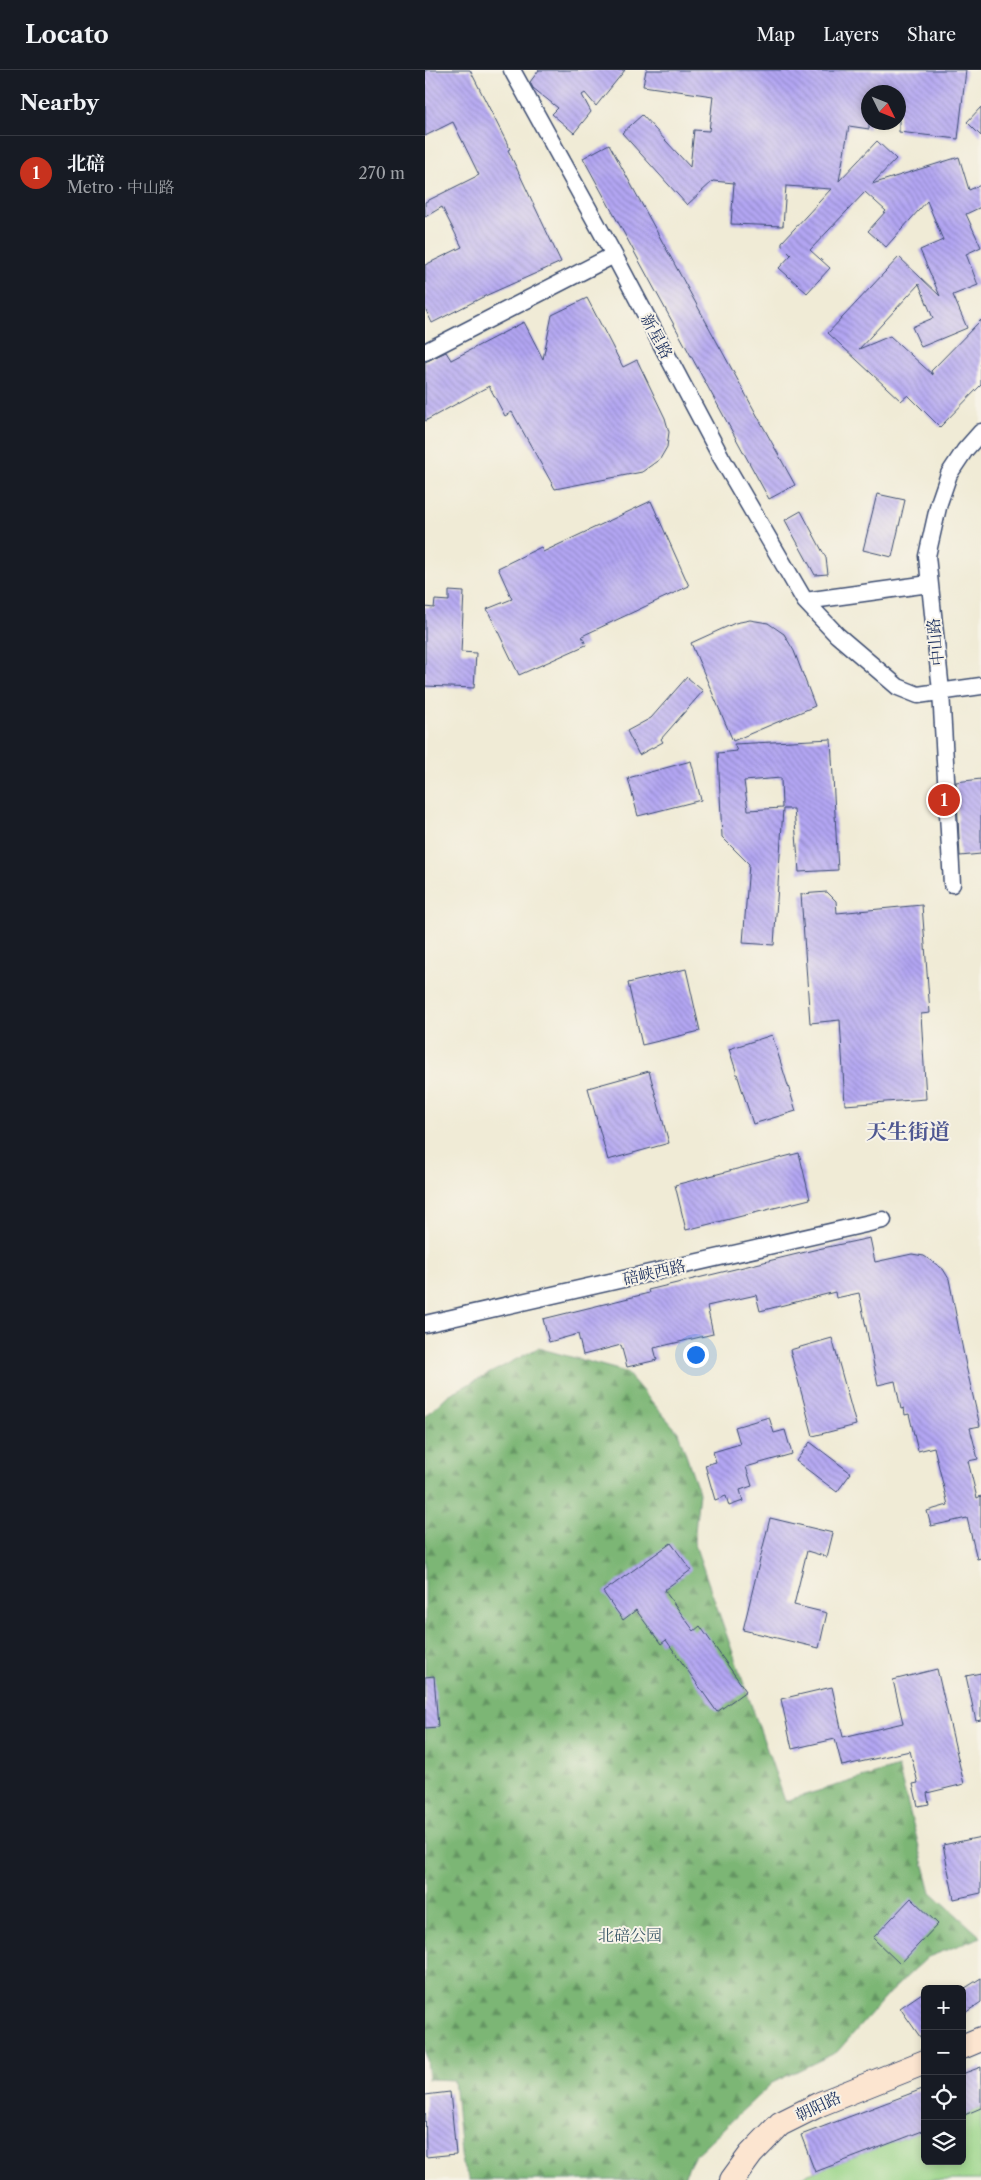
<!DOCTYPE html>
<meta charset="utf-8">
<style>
:root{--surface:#171b24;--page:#20242c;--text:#f1f3f6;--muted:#9ea1a6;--line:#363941;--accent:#c8321e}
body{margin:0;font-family:"Libre Caslon Text","Noto Serif SC",serif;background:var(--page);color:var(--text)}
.controls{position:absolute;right:15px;bottom:15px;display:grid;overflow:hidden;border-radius:8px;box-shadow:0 2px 8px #0003}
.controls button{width:45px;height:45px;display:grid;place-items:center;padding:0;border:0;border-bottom:1px solid var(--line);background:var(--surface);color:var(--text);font:25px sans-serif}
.compass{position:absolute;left:436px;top:15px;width:45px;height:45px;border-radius:50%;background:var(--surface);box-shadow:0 2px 8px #0003;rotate:133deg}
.you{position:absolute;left:270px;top:1284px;width:18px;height:18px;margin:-12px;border:4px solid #fff;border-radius:50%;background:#1a73e8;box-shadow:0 0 0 8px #1a73e833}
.badge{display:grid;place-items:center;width:32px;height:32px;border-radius:50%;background:var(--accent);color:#fff;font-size:16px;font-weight:700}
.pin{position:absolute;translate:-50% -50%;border:2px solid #fff;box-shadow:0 1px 5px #0006}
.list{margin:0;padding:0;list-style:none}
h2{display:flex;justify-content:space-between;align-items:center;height:65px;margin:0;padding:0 20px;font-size:21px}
h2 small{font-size:16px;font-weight:400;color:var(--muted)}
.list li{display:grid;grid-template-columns:32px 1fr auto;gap:15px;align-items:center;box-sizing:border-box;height:75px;padding:0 20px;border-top:1px solid var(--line)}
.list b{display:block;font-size:19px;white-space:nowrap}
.list p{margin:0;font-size:16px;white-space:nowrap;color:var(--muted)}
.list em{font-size:16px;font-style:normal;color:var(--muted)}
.icon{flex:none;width:28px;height:28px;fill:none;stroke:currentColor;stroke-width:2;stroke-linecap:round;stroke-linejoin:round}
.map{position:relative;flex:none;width:556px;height:2110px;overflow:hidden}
header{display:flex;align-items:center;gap:30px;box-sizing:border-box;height:70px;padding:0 25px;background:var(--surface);border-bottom:1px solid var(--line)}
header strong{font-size:24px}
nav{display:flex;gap:28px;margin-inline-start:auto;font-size:18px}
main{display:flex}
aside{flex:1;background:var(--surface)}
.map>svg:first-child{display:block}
</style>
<header>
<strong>Locato</strong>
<nav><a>Map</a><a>Layers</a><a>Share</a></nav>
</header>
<main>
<aside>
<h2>Nearby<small></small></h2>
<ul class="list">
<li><span class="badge">1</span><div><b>北碚</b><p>Metro · 中山路</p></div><em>270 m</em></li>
</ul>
</aside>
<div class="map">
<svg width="556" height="2110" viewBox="0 0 556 2110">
<defs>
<pattern id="forest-firs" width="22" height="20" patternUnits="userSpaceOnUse" patternTransform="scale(1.25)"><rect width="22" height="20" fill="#7bb674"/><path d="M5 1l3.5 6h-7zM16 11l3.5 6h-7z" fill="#649462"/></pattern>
<pattern id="building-back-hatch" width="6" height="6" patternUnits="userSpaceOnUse" patternTransform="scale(1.25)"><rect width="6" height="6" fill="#b3a6f3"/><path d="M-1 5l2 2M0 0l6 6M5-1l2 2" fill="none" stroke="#9188c8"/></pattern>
</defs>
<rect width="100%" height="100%" fill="#f7f3e8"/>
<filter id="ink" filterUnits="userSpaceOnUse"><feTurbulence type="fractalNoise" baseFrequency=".02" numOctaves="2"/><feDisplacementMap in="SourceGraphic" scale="10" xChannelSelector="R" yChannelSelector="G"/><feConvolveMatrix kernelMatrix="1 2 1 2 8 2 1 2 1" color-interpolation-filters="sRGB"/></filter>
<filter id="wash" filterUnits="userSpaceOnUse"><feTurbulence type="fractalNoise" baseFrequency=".0096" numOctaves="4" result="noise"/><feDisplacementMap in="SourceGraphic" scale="20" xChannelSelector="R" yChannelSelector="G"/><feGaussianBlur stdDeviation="1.12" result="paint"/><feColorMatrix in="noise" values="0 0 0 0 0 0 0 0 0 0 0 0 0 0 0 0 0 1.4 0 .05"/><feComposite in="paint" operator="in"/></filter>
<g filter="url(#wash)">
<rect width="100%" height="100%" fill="#f0ebd6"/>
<!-- forest -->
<path fill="url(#forest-firs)" stroke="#4b7269" d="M 113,1278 L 201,1302 L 253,1362 L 274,1422 L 269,1472 L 360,1731 L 473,1697 L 506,1822 L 556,1867 L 503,1887 L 464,1923 L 412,1982 L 347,2013 L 270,2085 L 257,2110 L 45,2110 L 37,2094 L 29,2010 L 3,2009 L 0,1978 L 0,1347 L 23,1325 Z"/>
<!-- garden -->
<path fill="#9ad488" stroke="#5a8273" d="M 556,2038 L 556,2110 L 368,2110 L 500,2060 L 500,2091 L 537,2091 L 537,2046 Z"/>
<g id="blocks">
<!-- building -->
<path fill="url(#building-back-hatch)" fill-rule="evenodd" d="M 0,0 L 45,0 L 85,79 L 83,80 L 136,192 L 60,226 L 7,253 L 0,238 L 0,195 L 37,177 L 17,137 L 0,147 L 0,132 L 54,105 L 28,52 L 0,66 Z
M 114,0 L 200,0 L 171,36 L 160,23 L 157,25 L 166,42 L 149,63 L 127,44 L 133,38 L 108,18 L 105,12 Z
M 221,0 L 541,0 L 533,69 L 474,62 L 474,22 L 444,22 L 444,59 L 424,56 L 414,111 L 452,71 L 471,89 L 447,114 L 534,87 L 544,120 L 556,115 L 556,137 L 541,144 L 556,177 L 541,184 L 553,215 L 528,225 L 542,258 L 496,277 L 487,257 L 508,248 L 494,214 L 434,279 L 465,266 L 508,305 L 506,301 L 556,250 L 556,315 L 515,357 L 483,325 L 476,331 L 403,263 L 474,187 L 515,226 L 495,180 L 518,170 L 502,131 L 461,177 L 443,161 L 461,141 L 440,122 L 385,180 L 405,198 L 382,223 L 354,198 L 366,185 L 357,176 L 357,172 L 406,119 L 361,116 L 358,156 L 306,154 L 309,113 L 288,111 L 262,135 L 197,63 L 217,45 L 265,97 L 269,60 L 284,61 L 288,26 L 218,16 Z
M 556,37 L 556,66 L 542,52 Z
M 184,74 L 370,415 L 344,429 L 158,88 Z
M 162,228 L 198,297 L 212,290 L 240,348 L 244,362 L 242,377 L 235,389 L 217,402 L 130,419 L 87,342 L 80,346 L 64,316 L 0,351 L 0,292 L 21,282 L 26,290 L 99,252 L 118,289 L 127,245 Z
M 452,424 L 480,430 L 467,487 L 438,480 Z
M 226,431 L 264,516 L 157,566 L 161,575 L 94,605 L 62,539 L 87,529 L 73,498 L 116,477 L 118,482 Z
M 376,441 L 401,488 L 403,504 L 390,505 L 360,450 Z
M 24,521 L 39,522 L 36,582 L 51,583 L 49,618 L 0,616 L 0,537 L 9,538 L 10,530 L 24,531 Z
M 325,550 L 343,553 L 359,564 L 369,581 L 390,636 L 308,671 L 266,573 L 310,553 Z
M 262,607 L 278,621 L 236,669 L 238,672 L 214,685 L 202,661 L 226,648 Z
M 406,669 L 413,800 L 374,802 L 369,739 L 358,739 L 349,875 L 318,873 L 324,794 L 297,767 L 293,683 L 312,681 L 309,674 ZM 356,708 L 357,738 L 323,740 L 319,711 Z
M 266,691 L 276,730 L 213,746 L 203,708 Z
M 556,709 L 556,784 L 535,786 L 531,712 Z
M 402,822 L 411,831 L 412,843 L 497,835 L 505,943 L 496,944 L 501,1029 L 420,1035 L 415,950 L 385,953 L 376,824 Z
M 261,899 L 275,961 L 217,975 L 203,913 Z
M 347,965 L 371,1041 L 328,1054 L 304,979 Z
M 224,1001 L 244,1073 L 183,1090 L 163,1018 Z
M 374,1083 L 385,1129 L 261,1160 L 250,1115 Z
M 445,1168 L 450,1192 L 487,1184 L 499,1186 L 518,1199 L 524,1209 L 541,1296 L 555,1356 L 545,1358 L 553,1389 L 543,1391 L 552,1428 L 556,1426 L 556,1488 L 552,1489 L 542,1448 L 506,1456 L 502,1441 L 523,1435 L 509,1377 L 493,1381 L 484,1344 L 480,1345 L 479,1338 L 476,1339 L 470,1311 L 453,1315 L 434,1223 L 411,1228 L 410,1222 L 335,1241 L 331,1225 L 282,1236 L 288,1264 L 229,1278 L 232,1290 L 202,1297 L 196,1275 L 158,1285 L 153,1264 L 124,1272 L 118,1249 L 224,1223 L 223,1220 L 393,1179 Z
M 407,1268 L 431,1355 L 388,1366 L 365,1280 Z
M 344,1347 L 349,1363 L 360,1360 L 367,1384 L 321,1397 L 327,1416 L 315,1420 L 318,1431 L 304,1436 L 301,1426 L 290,1430 L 280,1395 L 291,1392 L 288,1382 L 315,1374 L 310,1357 Z
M 385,1372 L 426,1403 L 412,1422 L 371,1391 Z
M 345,1448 L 408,1463 L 402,1487 L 382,1481 L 369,1535 L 402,1543 L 394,1578 L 318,1560 Z
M 246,1473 L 266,1500 L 239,1520 L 269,1561 L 275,1556 L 321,1621 L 292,1642 L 241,1570 L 236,1574 L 211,1540 L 198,1550 L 178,1522 Z
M 512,1599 L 539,1714 L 502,1723 L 504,1734 L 493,1736 L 488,1714 L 493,1713 L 485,1681 L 417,1696 L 410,1669 L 367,1679 L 356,1629 L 407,1617 L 418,1667 L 478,1653 L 468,1610 Z
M 556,1603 L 556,1650 L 551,1651 L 541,1606 Z
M 9,1606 L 13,1657 L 0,1658 L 0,1607 Z
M 556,1767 L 556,1823 L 529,1829 L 518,1775 Z
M 486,1828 L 513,1854 L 475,1894 L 448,1868 Z
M 556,1908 L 556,1932 L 537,1945 L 537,1920 Z
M 500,1921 L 500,1974 L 475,1938 Z
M 556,1997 L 556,2038 L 537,2046 L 537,2004 Z
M 500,2018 L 500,2060 L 390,2102 L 376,2065 Z
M 25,2022 L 31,2084 L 1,2087 L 0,2025 Z"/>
</g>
</g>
<g filter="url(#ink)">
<use href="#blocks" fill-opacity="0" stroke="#3b4b70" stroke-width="1"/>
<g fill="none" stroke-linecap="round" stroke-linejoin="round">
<defs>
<path id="street" d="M 87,0 L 189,185 L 296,387 L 380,531 L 412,565 L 473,617 L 493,625 L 556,616
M 0,282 L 189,185
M 380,531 L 504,514
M 527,814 L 516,621 L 502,486 L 514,433 L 524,404 L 540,380 L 556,362
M 0,1254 L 458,1150"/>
<path id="secondary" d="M 537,1977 L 556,1969
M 307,2110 L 326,2084 L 355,2054 L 395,2034 L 500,1992"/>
</defs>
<!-- street casing -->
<use href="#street" stroke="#3b4b70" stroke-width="19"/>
<!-- secondary casing -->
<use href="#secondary" stroke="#3b4b70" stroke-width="26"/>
<!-- street -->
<use href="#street" stroke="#fff" stroke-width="16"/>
<!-- secondary -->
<use href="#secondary" stroke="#fce5d0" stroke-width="24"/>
</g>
</g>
<g text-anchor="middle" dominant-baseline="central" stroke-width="4" stroke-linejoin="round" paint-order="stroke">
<!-- street labels -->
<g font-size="16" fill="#1b2f5e" stroke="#f7f3e8">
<text transform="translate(232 266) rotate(62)">新星路</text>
<text transform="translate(510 572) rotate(-96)">中山路</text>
<text transform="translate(229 1202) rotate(-13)">碚峡西路</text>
<text transform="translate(393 2036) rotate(-25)">朝阳路</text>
</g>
<!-- park labels -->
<g font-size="16" fill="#3b5868" stroke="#f7f3e8">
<text x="205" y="1865">北碚公园</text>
</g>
<!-- district labels -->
<g font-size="21" font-weight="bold" fill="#505992" stroke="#f7f3e8">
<text x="483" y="1061">天生街道</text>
</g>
</g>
</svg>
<div class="controls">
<button>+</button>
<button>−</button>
<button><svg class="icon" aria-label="locate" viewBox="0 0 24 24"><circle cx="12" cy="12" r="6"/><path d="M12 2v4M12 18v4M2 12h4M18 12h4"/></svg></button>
<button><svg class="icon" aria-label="layers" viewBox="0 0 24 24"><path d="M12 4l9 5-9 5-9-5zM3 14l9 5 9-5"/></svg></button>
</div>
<svg class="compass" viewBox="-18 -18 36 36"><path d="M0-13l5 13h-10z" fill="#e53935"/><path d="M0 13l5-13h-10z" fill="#9ea1a6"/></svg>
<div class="you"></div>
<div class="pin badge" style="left:519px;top:730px">1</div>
</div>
</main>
